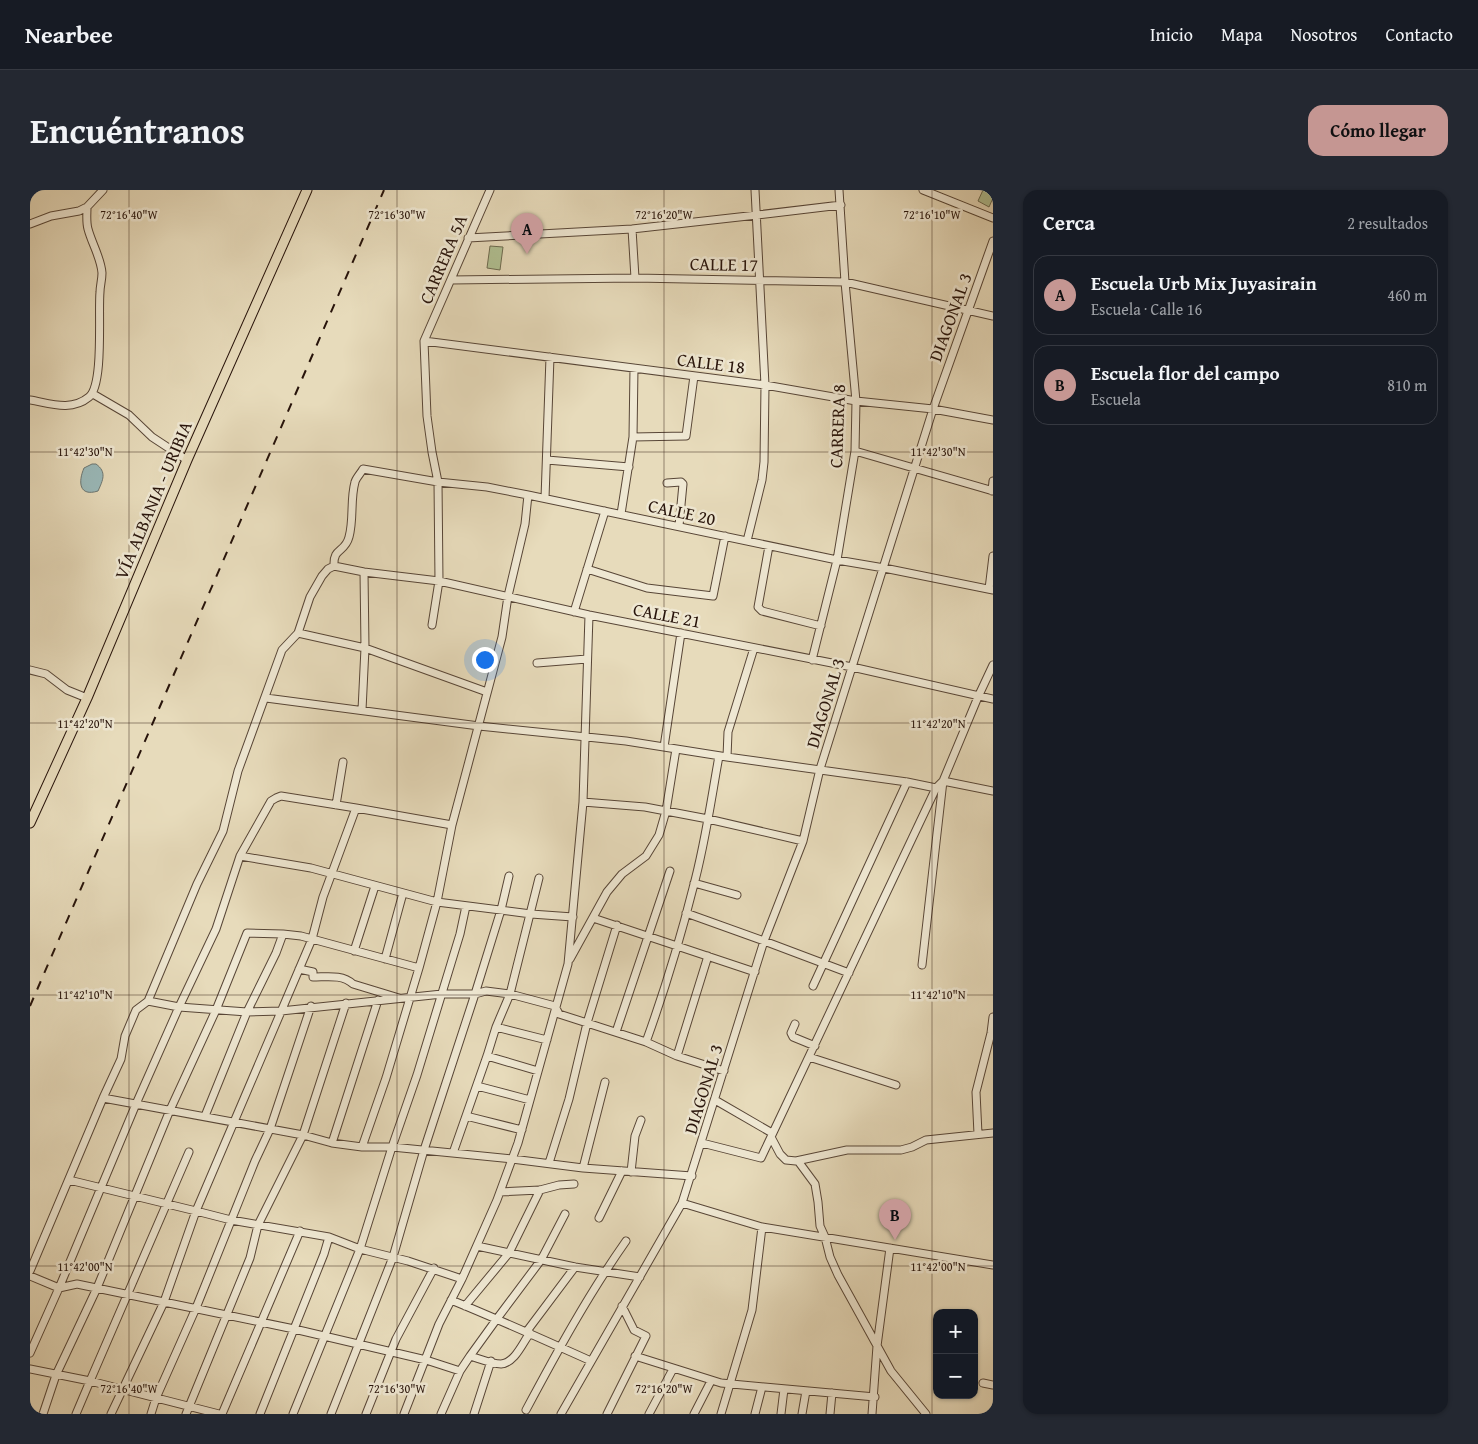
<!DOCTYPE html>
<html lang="es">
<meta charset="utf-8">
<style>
:root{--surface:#171b24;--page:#242831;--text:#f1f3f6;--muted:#9ea1a6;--line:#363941;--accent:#c59692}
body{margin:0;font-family:"Gentium Book Plus",serif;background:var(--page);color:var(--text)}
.controls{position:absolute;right:15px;bottom:15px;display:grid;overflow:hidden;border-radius:10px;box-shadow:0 1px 4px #0004}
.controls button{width:45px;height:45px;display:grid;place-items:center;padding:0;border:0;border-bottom:1px solid var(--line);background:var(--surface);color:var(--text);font:25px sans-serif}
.you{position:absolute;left:454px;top:469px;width:18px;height:18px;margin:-12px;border:4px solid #fff;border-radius:50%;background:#1a73e8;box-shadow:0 0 0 8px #1a73e833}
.badge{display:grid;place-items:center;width:32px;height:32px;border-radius:50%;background:var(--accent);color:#111;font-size:16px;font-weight:700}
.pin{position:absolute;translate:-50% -41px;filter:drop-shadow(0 1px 2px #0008)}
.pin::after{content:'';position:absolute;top:26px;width:18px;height:15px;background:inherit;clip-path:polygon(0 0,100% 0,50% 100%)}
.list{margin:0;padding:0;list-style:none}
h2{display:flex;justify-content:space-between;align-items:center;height:65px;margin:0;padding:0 20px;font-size:21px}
h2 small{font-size:16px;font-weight:400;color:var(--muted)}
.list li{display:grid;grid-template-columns:32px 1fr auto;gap:15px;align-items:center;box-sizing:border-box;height:80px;margin:0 10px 10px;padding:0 10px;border:1px solid var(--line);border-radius:15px}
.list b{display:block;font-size:19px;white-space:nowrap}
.list p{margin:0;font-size:16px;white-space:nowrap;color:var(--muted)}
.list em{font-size:16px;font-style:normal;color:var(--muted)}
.map{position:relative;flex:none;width:963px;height:1224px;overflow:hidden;border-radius:15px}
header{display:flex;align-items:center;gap:30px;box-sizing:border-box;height:70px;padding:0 25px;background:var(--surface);border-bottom:1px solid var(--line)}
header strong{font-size:24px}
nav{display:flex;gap:28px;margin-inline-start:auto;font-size:18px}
.intro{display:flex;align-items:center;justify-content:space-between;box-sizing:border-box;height:120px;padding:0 30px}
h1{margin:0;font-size:35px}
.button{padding:12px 22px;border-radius:15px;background:var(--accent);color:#111;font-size:18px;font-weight:700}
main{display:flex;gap:30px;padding:0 30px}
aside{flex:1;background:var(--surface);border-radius:15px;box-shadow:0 1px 4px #0004}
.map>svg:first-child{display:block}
</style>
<header>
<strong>Nearbee</strong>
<nav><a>Inicio</a><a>Mapa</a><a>Nosotros</a><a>Contacto</a></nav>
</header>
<div class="intro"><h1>Encuéntranos</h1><a class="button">Cómo llegar</a></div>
<main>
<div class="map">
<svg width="963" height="1224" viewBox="0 0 963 1224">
<rect width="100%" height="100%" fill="#e7dbbb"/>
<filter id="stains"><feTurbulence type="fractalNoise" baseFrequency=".004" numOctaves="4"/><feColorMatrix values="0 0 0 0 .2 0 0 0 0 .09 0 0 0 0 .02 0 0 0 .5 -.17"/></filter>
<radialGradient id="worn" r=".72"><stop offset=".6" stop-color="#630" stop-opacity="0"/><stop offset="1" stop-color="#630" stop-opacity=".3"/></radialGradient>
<!-- green -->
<path fill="#b1c193" stroke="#6c6a4f" d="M 953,0 L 963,0 L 963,8 L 959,17 L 948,11 Z
M 460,56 L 473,57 L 470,80 L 457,78 Z"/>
<!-- water -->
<path fill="#9ab9b9" stroke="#6c7773" d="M 62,274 L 66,274 C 77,282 73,290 68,301 C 49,307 48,292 54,278 Z"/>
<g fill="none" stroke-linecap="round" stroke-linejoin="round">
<defs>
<path id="minor" d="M 893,0 L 963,28
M 0,34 L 21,26 L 49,21 L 57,17 L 73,0
M 602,39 L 605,88
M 438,48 L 602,39 L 727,25 L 811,15
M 421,90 L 605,88 L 815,92 L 963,126
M 394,151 L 735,195 L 826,211 L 903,219 L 963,230
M 63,204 L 99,225 L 122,247 L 157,270
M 0,210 C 19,213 41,222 59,207 C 74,195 68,122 70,102 C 70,96 72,90 72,83 C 71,68 62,54 58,39 C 56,32 57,25 57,17
M 603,247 L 656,246 L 664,186
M 825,261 L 963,301
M 517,270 L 599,277
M 637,293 L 651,292 L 653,294 L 649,336
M 962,301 L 963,291
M 515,308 L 520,167
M 591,324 L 603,247 L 604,178
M 717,351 L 732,290 L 734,272 L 735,195 L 725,0
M 739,356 L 728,417 L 732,421 L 791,436
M 304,376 C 303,357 315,363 319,347 C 324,329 320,310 325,292 C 326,288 331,283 333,279 L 408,292 L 457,297 L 498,305 L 807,370 L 854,378 L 963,400
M 304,376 L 334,382 L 409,391 L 559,425 L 822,477 L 963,509
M 557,379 L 617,398 L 683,406 L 695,346
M 959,399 L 963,366
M 544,422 L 575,321
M 402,435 L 409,391 L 408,292 L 402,262 L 397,226 L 394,151 L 460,0
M 268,443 L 335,458 L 457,502
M 782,470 L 807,370 L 825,261 L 826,211 L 815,92 L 809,0
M 507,473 L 557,469
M 0,480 L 16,484 L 37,500 L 57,508
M 236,508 L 449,536 L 596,551 L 697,567 L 877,592 L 906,598 L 913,591 L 963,601
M 332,520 L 335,458 L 334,382
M 634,557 L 651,443
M 697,567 L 698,542 L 724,458
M 553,612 L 615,617 L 678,629 L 773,651
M 306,615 L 313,572
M 210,666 L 281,678 L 407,712 L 501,724 L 543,727
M 664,693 L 707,705
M 656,723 L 734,751 L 819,783
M 563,728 L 725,782
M 324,761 L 345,696
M 355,769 L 373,703
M 540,769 L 577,702 L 592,684 L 616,666 L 629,645 L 636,621 L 646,559
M 892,775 L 913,591 L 948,507 L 963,475
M 269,779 L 283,782 L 283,787 C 297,787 312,784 323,794 L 369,808
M 783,796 L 877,592
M 118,811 L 149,817 L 217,822 L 251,821 L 412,804 L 445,804 L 456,801 L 480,804 L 525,816 L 529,824 L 616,852 L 647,866 L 694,881
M 765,834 L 761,843 L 763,847 L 785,856
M 466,837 L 517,850
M 586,842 L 640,681
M 616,852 C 634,802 650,750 663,698 C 675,655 681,610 689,566
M 457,866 L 508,881
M 647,866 L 678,766
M 779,867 L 866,895
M 447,896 L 500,910
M 73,908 L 273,945 L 302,953 L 332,957 L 362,957 L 482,969 L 553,978 L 662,986
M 685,910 L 742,943
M 175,926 L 217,822 L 246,763 L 253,744 L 271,746 L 389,778
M 436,926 L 492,940
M 948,944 L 946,902 L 961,843 L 963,827
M 741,947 L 750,964 L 756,970 L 766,971 L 817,960 L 871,960 L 882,957 L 896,950 L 963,943
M 302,953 L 348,810
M 672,953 L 731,968 L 906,598
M 332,957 L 356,888 L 389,778 L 407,712 L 422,635 L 472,447 L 478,406 L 495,334 L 498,305
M 423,963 L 457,866 L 466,837 L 480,804 L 509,688
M 768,971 L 785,994 L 788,1012 L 790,1036 L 795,1047 L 800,1067 L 808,1085 L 861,1181 L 896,1224
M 519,973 L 539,909 L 557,833 L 587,735
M 553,978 L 575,892
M 601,982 L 605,946 L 611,930
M 39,990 L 166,1021 L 282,749 L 293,707 L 326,618 L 422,635
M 470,1002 L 510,1000 L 529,995 L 544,994
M 652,1013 L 732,1037 L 963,1075
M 569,1028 L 592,981
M 447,1056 L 545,1077 L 610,1087
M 0,1081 L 73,908 L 91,869 L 95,846 L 106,820 L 118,811 L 167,694 L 193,641 L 208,581 L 252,460 L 268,443 L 280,407 L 292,386 L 298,379 L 304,376
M 0,1086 L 29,1098 L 47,1094 L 264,1139 L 396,1170 L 430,1181 L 440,1166 C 450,1169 462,1174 471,1174 C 485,1173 493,1152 500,1143
M 421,1110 C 468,1129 514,1150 561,1171
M 435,1116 L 479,1063 L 510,1000
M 497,1141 L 545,1077
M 0,1163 L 29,1098 L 106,914 L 149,817 L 186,739 L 210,666 L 241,611 L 246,608 L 251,606 L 326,618
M 440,1166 L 466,1130 L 511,1070 L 535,1024
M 605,1166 L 691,1193 L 845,1207
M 0,1179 L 60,1191 L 159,962
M 953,1193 L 963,1195
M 496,1220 C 527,1162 558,1105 596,1051
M 13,1224 L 26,1185 L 67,1098 L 140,920 L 186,820 L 217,743 L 253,744
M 46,1224 L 60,1191 L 189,1224
M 81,1224 L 134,1112 L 166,1021 L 201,1030 L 299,1047 L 330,1059 L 378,1071 L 432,1089
M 121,1224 L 126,1208 L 166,1118 L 225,971 L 240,939 L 281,816
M 156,1224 L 220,1068 L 228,1035 L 273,945 L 316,813
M 192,1224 L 270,1041
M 230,1224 L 294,1064 L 299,1047
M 263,1224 L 330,1059 L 362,957 L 387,885 L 430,744 L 436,716
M 301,1224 L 363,1067 L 394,960 L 445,804 L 471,720 L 479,686
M 336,1224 L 366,1149 L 404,1078
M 374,1224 L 409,1134 L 432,1089 L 467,1010 L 488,953 L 538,774 L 553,612 L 559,425
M 411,1224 L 430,1181
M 444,1224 L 461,1171
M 531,1224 L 652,1013 L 734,751 L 773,651 L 790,579 L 903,219 L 963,51
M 577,1224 L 616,1146 L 604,1140 L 592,1116
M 619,1224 L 643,1179
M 664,1224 L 681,1191
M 691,1224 L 722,1120 L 732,1037
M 725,1224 L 732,1197
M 751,1224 L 754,1199
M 772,1224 L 776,1201
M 800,1224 L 802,1203
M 842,1224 L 847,1156 L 860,1058"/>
<path id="major" d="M 0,633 L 57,508 L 157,270 L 277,0"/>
</defs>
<!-- minor casing -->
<use href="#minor" stroke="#584637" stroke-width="9"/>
<!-- major casing -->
<use href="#major" stroke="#28140b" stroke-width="11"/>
<!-- minor -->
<use href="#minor" stroke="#efe8d3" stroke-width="7"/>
<!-- major -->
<use href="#major" stroke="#e7dbbb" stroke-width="9"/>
<!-- rail -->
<path stroke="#28140b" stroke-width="2" stroke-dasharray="9 9" stroke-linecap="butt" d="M 0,816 L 354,0"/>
</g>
<!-- ticks -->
<path fill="none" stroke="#28140b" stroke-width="1" stroke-opacity="0.45" d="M 99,0 L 99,1224M 367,0 L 367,1224M 634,0 L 634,1224M 902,0 L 902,1224M 0,262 L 963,262M 0,533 L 963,533M 0,805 L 963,805M 0,1076 L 963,1076"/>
<g text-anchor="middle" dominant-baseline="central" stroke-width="5" stroke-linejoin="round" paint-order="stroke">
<!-- street labels -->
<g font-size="18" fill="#28140b" stroke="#efe8d3">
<text transform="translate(413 69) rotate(-67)">CARRERA 5A</text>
<text transform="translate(694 74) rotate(1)">CALLE 17</text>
<text transform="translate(920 127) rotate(-70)">DIAGONAL 3</text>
<text transform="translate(681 173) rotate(7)">CALLE 18</text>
<text transform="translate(807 236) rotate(-88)">CARRERA 8</text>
<text transform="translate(123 310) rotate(-67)">VÍA ALBANIA - URIBIA</text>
<text transform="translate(652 322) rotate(12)">CALLE 20</text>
<text transform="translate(637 425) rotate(11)">CALLE 21</text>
<text transform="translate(795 513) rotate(-73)">DIAGONAL 3</text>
<text transform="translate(673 899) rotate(-73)">DIAGONAL 3</text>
</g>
</g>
<g font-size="12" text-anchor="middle" fill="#28140b" stroke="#efe8d3" stroke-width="5" stroke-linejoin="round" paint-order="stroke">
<text x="99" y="29">72°16'40"W</text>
<text x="367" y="29">72°16'30"W</text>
<text x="634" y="29">72°16'20"W</text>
<text x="902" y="29">72°16'10"W</text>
<text x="55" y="266">11°42'30"N</text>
<text x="908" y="266">11°42'30"N</text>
<text x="55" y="538">11°42'20"N</text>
<text x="908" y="538">11°42'20"N</text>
<text x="55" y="809">11°42'10"N</text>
<text x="908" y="809">11°42'10"N</text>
<text x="55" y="1081">11°42'00"N</text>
<text x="908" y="1081">11°42'00"N</text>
<text x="99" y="1203">72°16'40"W</text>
<text x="367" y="1203">72°16'30"W</text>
<text x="634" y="1203">72°16'20"W</text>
</g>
<rect width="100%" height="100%" filter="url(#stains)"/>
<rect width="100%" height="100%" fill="url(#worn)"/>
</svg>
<div class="controls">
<button>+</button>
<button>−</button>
</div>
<div class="you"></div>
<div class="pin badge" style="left:497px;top:64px">A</div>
<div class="pin badge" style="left:865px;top:1050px">B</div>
</div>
<aside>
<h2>Cerca<small>2 resultados</small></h2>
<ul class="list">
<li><span class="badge">A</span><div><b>Escuela Urb Mix Juyasirain</b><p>Escuela · Calle 16</p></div><em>460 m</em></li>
<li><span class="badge">B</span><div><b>Escuela flor del campo</b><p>Escuela</p></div><em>810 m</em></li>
</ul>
</aside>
</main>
